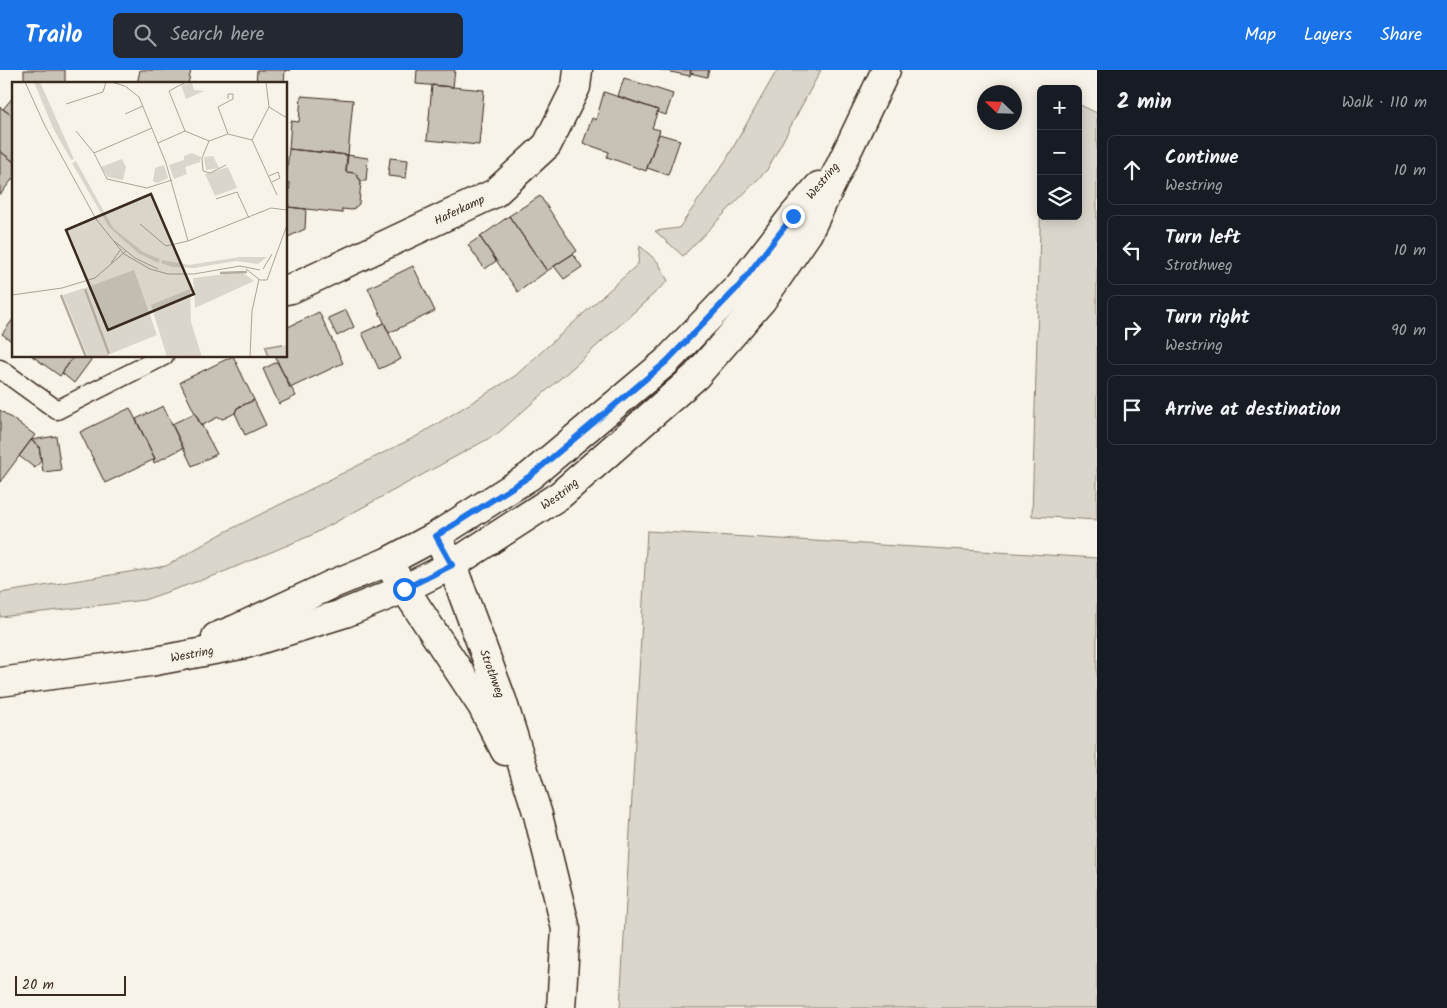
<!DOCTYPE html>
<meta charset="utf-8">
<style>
:root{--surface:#171b24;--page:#242831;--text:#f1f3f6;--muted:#9ea1a6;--line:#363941;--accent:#1a73e8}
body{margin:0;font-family:Kalam,sans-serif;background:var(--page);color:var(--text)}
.controls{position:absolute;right:15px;top:15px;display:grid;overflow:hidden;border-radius:8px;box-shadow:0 2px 12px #0003}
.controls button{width:45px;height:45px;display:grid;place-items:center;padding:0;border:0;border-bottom:1px solid var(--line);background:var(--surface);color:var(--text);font:25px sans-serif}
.compass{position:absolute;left:977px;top:15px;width:45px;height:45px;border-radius:50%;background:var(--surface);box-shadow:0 2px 12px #0003;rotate:293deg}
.scale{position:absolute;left:15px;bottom:12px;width:111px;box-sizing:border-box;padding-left:5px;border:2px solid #3b2a1e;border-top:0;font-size:14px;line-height:18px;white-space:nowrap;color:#3b2a1e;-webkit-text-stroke:4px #f7f3e8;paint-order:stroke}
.stop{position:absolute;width:15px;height:15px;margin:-11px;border:4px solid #1a73e8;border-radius:50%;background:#fff}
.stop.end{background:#1a73e8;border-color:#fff;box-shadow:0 1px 5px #0008}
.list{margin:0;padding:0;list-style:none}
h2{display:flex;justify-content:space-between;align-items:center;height:65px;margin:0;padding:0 20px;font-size:21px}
h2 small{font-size:16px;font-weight:400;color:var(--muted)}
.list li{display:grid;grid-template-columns:32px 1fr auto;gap:15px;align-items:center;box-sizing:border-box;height:70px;margin:0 10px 10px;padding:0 10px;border:1px solid var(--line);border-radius:8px}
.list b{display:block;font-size:19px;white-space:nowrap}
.list p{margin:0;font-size:16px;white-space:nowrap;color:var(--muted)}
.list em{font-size:16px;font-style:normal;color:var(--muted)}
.icon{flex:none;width:28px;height:28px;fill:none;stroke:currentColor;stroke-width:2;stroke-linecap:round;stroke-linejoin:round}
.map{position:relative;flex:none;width:1097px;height:938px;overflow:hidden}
header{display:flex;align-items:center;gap:30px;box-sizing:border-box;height:70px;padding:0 25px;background:var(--accent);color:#fff}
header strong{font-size:24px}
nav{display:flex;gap:28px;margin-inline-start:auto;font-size:18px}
.search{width:350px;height:45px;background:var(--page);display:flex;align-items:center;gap:12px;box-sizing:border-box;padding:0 18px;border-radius:8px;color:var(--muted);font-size:19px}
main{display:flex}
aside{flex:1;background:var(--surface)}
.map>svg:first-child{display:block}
</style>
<header>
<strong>Trailo</strong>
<div class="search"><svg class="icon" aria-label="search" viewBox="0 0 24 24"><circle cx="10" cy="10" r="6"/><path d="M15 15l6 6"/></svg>Search here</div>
<nav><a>Map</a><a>Layers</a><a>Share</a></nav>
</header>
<main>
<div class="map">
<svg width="1097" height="938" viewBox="0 0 1097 938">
<rect width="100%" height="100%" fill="#f7f3e8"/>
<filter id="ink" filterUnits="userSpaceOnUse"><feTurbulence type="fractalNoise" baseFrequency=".02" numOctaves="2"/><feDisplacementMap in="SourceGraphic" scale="10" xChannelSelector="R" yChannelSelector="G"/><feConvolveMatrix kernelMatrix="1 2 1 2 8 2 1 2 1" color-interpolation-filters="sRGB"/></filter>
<g filter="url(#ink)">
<!-- green -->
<path fill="#dbd6cb" stroke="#8b8074" d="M 777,0 L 821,0 L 767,100 L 683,186 L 655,161 L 679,158 L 726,90 Z
M 1078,34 L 1097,43 L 1097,450 L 1032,446 L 1041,125 L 1041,146 L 1078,146 Z
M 640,176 L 658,192 L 668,211 L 578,293 L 497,364 L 312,465 L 216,505 L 144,530 L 0,547 L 0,523 L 166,496 L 223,463 L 417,366 L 515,306 L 638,194 Z
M 647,461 L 1097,488 L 1097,938 L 620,938 Z"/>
<!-- building -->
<path fill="#c8c1b6" stroke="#3b2a1e" d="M 24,0 L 65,0 L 65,14 L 24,13 Z
M 140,0 L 191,0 L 188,14 L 137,14 Z
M 257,0 L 291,0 L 285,0 L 284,14 L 256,14 Z
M 417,0 L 455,0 L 453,17 L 416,14 Z
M 661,0 L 691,0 L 690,6 Z
M 691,0 L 709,0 L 707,7 L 690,3 Z
M 624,8 L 673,24 L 666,45 L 657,42 L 658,40 L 618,26 Z
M 432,15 L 484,20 L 479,75 L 427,70 Z
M 604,22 L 658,40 L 652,58 L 660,60 L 646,101 L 607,87 L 609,82 L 583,73 L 592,48 L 596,50 Z
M 14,26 L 14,47 L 3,39 Z
M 301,26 L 353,30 L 348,85 L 289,79 L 291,51 L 299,52 Z
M 0,37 L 14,47 L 14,92 L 0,81 Z
M 659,64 L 680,70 L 668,105 L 647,98 Z
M 289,79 L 348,85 L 346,102 L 355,103 L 361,111 L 359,134 L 352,140 L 342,139 L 342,143 L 288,137 L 290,113 L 286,113 L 286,110 Z
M 0,81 L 14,92 L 14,107 L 0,125 Z
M 347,85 L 368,88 L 366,111 L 361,111 L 355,103 L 346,102 Z
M 390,88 L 408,90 L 406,108 L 388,106 Z
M 540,126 L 577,181 L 547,201 L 509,146 Z
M 286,128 L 289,129 L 288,137 L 306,139 L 305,159 L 286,168 Z
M 509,146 L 547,201 L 518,222 L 480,167 Z
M 480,167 L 496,191 L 485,199 L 468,175 Z
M 573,184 L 582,197 L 564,209 L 554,196 Z
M 413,196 L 435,241 L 389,263 L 368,218 Z
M 346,240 L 354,257 L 337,266 L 328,248 Z
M 319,242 L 343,293 L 290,318 L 275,286 L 286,286 L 286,258 Z
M 14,248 L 14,273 L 2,264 Z
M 384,253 L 401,289 L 379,299 L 362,263 Z
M 32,286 L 74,286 L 60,306 Z
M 74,286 L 94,286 L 74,313 L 62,303 Z
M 233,286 L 254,330 L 237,338 L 235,343 L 223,349 L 218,347 L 201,356 L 180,312 Z
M 277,292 L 296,326 L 279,334 L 263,299 Z
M 254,330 L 266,355 L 245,365 L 235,343 L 237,338 Z
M 163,336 L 183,378 L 154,393 L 153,389 L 155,389 L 136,349 Z
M 130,338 L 155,389 L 105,413 L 80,362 Z
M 0,340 L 35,365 L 0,412 Z
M 195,343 L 217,384 L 192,396 L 172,354 Z
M 56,366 L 61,400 L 43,402 L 39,376 L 31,370 Z
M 31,370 L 39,376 L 41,391 L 35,398 L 19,386 Z"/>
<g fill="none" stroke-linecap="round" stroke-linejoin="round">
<defs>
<path id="service" d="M 0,299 L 57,340 L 164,286"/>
<g id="minor">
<path id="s1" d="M 286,220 L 291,219 L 495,123 L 547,75 L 576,17 L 578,0"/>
<path id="s2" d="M 436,466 L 452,495 L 502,630 L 538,745 L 566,859 L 561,938"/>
<path d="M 387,492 L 482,636 L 505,681"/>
</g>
<g id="tertiary">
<path d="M 216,567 L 236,559 L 333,514 L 387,492 L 436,466 L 530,406 L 666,292 L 739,216 L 793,146 L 819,116"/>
<path id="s3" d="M 0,612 L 150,592 L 246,574 L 345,543 L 404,519 L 452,495 L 560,425 L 696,306 L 762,230 L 808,163 L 886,0"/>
</g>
</defs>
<!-- service casing -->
<use href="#service" stroke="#3b2a1e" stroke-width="21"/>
<!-- minor casing -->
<use href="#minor" stroke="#3b2a1e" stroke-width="31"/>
<!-- tertiary casing -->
<use href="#tertiary" stroke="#3b2a1e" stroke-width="31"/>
<!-- service -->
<use href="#service" stroke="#f7f3e8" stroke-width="18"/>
<!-- minor -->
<use href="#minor" stroke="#f7f3e8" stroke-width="28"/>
<!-- tertiary -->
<use href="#tertiary" stroke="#f7f3e8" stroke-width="28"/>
</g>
</g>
<g fill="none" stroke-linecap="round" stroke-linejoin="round" filter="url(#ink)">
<!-- route -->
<path stroke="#1a73e8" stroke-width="6" d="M 404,519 L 452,495 L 436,466 L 530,406 L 666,292 L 739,216 L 793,146"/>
</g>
<g text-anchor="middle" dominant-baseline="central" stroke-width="5" stroke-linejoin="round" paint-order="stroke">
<!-- street labels -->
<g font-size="12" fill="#3b2a1e" stroke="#f7f3e8">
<text transform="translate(823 111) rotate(-50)">Westring</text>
<text stroke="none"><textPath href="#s1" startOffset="191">Haferkamp</textPath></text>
<text stroke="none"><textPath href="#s3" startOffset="599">Westring</textPath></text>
<text stroke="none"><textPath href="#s3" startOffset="194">Westring</textPath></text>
<text stroke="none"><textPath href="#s2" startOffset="149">Strothweg</textPath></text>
</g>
</g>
<!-- overview -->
<g transform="translate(12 12)">
<rect width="275" height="275" fill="#f7f3e8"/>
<path d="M 22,0 L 28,0 L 62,77 L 59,78 L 41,46 ZM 180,1 L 182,8 L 192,9 L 174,17 L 169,3 ZM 180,71 L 189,75 L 188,80 L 173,85 L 175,92 L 162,97 L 157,83 L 172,78 L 172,74 ZM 201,74 L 207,86 L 194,88 L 192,75 ZM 110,77 L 114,85 L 111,98 L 96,95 L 89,85 ZM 64,79 L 101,146 L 131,170 L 148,177 L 146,181 L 126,171 L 97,145 L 60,81 ZM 152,83 L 156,96 L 145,101 L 141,99 L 143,86 ZM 216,85 L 225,106 L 203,114 L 193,92 ZM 228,175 L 255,175 L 246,182 L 224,179 L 182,186 L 160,185 L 149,181 L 150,178 L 177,183 ZM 122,188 L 145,253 L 98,272 L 73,206 ZM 230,190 L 242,199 L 183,226 L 181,196 ZM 72,206 L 97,275 L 76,275 L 51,213 ZM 178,207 L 179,240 L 190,275 L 155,275 L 139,223 ZM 275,263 L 275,275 L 257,275 L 254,267 Z" fill="#dbd6cb"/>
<path fill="none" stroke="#b4aca0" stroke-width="2.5" d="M 208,191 L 235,190M 73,207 L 97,272M 49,213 L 74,275M 256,275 L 253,267 L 270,264"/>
<path fill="none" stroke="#aca397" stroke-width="1" d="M 13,0 L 33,44 L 84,137 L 112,172 L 138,187 L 156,192 L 182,192 L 228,184 L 248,188M 99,0 L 113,4 L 127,15 L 154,81 L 176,159 L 259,126 L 275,128M 174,0 L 157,9 L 173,49 L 197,59 L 216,52M 254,0 L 257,25 L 240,58 L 265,113M 216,17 L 216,12 L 221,12 L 221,17 L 206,25 L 216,52 L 240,58M 54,22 L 91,10 L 94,0M 257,25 L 275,36M 113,32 L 131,24M 140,46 L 82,71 L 95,97 L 135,106 L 160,98M 64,49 L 82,71M 197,59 L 190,76 L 191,89 L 198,91 L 214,83M 146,61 L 173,49M 257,94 L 266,90 L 268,96 L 260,100M 204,117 L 225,110 L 237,136M 128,142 L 154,164 L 176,159M 102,159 L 123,176 L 146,187M 99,181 L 109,167M 234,187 L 248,198 L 255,198 L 275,143M 251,187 L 260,172M 0,213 L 50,206 L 83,196 L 114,169M 238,275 L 240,229 L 247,197"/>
<path fill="#3b2a1e" fill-opacity="0.15" stroke="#3b2a1e" stroke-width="2.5" d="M 139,112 L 182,212 L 96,248 L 54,148 Z"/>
<rect width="275" height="275" fill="none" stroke="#3b2a1e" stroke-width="2.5"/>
</g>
</svg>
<div class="controls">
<button>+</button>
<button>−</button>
<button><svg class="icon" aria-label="layers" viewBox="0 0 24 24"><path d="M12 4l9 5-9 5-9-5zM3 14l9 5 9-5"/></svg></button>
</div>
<svg class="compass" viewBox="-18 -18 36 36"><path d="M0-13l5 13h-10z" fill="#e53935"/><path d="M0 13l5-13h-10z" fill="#9ea1a6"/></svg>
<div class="scale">20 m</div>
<div class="stop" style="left:404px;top:519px"></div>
<div class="stop end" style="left:793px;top:146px"></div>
</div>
<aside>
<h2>2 min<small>Walk · 110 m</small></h2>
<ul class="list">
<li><svg class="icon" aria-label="ahead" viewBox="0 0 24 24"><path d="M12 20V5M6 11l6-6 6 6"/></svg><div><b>Continue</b><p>Westring</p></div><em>10 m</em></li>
<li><svg class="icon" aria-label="left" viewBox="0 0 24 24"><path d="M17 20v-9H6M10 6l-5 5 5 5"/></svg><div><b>Turn left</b><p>Strothweg</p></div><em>10 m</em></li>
<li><svg class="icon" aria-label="right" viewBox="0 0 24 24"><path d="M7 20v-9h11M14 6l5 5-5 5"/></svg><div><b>Turn right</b><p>Westring</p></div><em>90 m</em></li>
<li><svg class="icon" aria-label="arrive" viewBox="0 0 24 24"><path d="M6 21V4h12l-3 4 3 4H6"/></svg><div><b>Arrive at destination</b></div></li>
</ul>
</aside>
</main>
